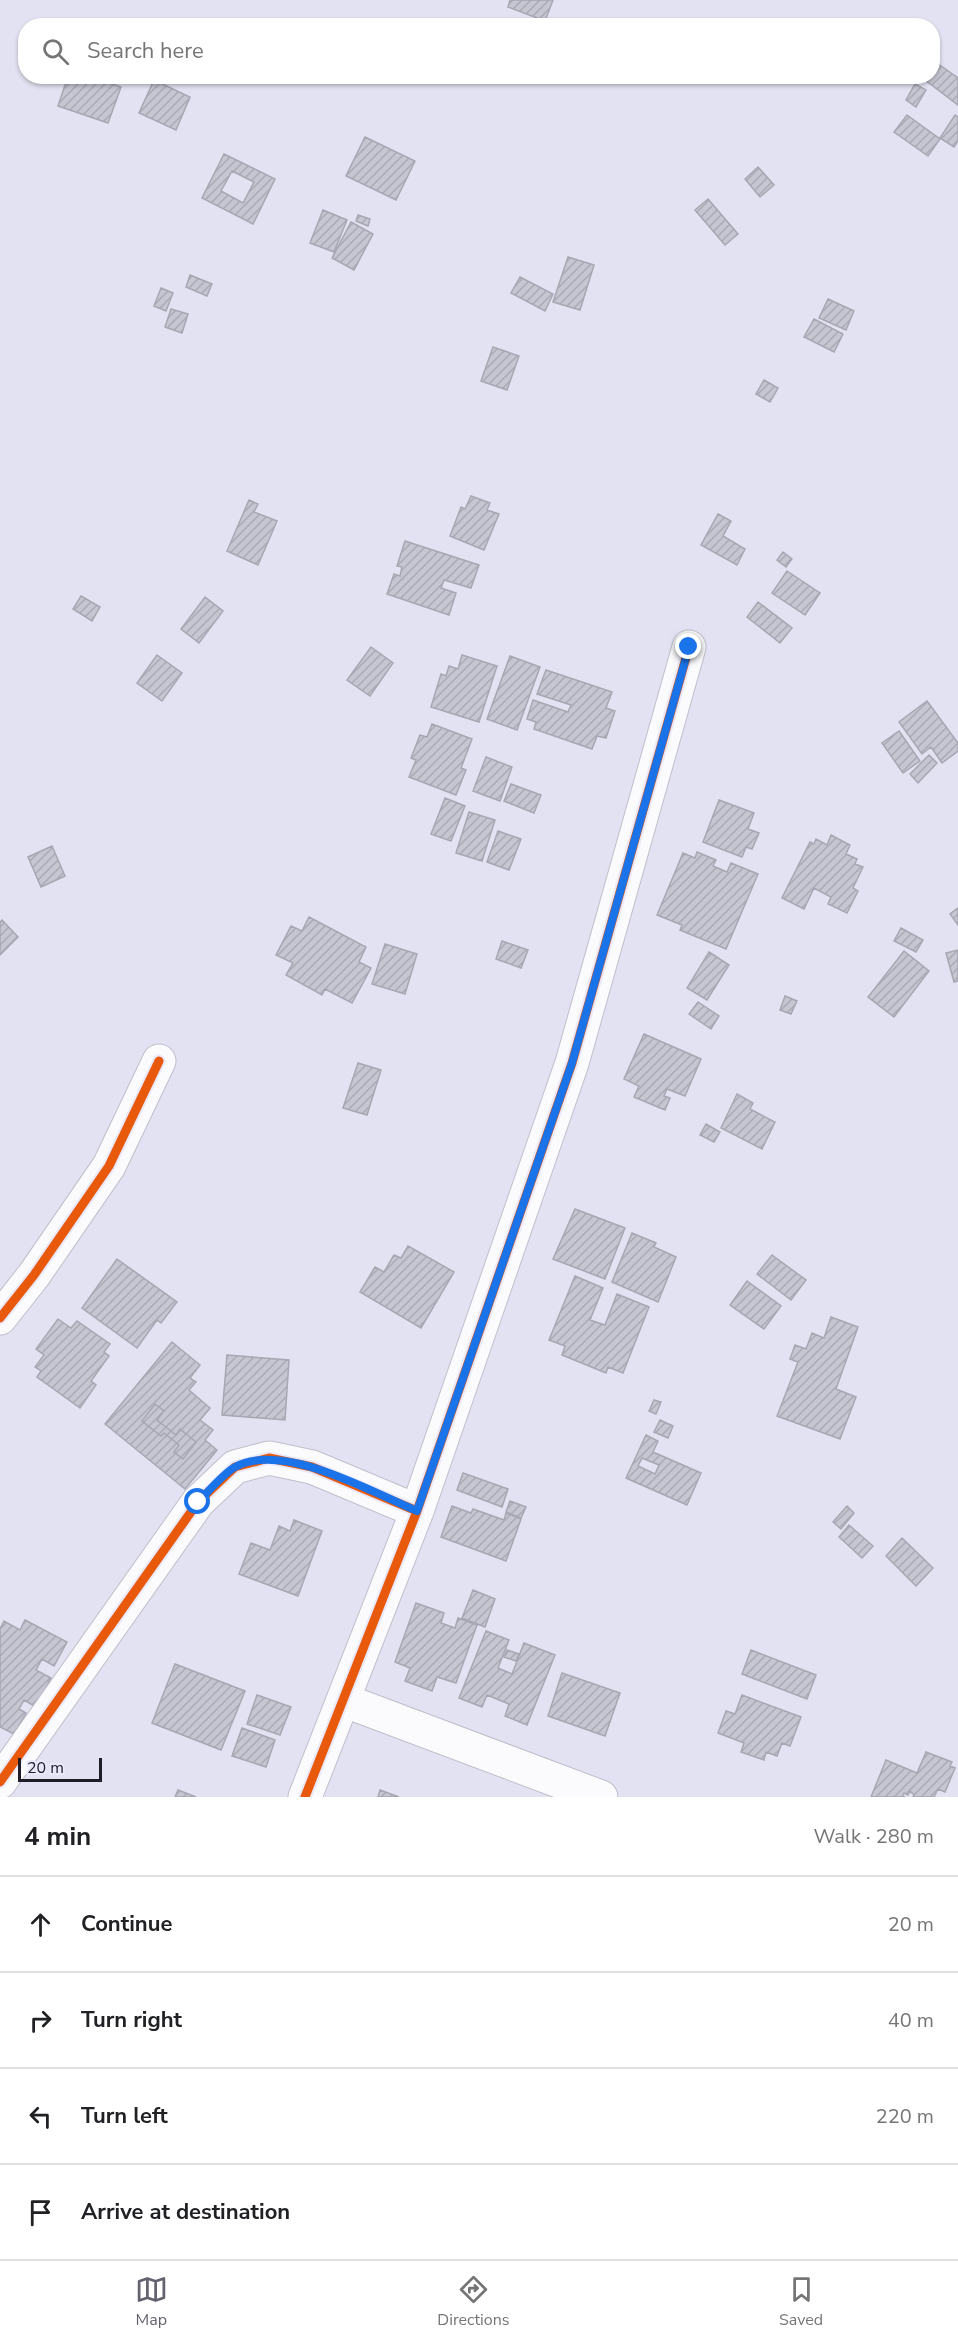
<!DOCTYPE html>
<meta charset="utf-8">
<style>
:root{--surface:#fff;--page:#f2f2f2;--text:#202124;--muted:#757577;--line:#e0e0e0;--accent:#63626f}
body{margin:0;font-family:"Nunito Sans",sans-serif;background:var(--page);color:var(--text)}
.scale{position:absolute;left:18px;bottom:15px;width:84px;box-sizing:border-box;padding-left:6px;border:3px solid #1e1d28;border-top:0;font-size:16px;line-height:21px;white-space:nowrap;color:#1e1d28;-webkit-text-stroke:4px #eae9fb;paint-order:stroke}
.stop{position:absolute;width:18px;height:18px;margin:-14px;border:4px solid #1a73e8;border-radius:50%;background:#fff}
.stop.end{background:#1a73e8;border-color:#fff;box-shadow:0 2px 6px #0008}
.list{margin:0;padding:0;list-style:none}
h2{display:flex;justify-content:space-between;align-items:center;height:78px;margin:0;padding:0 24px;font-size:26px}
h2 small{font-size:20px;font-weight:400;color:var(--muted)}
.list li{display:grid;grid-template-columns:39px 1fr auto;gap:18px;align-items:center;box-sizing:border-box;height:96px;padding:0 24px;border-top:2px solid var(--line)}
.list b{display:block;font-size:22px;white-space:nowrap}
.list em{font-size:20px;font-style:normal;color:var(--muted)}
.icon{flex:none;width:33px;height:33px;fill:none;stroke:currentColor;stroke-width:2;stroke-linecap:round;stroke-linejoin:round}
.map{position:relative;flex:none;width:958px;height:1797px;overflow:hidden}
.search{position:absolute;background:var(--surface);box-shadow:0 2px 4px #0004;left:18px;right:18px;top:18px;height:66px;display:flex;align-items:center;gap:15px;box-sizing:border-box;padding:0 21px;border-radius:24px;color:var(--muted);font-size:22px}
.sheet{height:462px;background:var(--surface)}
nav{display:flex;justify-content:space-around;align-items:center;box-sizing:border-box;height:84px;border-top:2px solid var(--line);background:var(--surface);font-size:16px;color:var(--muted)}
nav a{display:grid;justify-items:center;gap:3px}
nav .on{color:var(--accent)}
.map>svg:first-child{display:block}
</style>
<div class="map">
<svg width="958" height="1797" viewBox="0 0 958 1797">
<defs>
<pattern id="building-hatch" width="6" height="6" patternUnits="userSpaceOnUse" patternTransform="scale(1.5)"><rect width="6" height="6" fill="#c6c6d3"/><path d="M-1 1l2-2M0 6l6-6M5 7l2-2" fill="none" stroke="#aaaab5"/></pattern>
</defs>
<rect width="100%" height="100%" fill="#e2e2f2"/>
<!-- building -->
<path fill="url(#building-hatch)" stroke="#a7a7b3" stroke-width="1.5" fill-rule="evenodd" d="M 510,0 L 553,0 L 545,21 L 508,7 Z
M 937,63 L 958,78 L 958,105 L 925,80 L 927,76 L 932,76 L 932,69 Z
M 68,76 L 108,76 L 106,82 L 121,87 L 108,123 L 58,106 Z
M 527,76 L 546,76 L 544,83 Z
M 154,80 L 190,97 L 176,130 L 139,113 Z
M 915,84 L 926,90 L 916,107 L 906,100 Z
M 907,115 L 940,139 L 928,156 L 894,132 Z
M 955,115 L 958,117 L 958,141 L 954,147 L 940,138 Z
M 365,137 L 415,161 L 396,200 L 346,176 Z
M 224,154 L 275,179 L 253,224 L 202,198 ZM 232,171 L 254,182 L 243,203 L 221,191 Z
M 758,167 L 774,185 L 760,197 L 745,179 Z
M 708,199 L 738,234 L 725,245 L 695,210 Z
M 323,210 L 347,220 L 334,252 L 310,243 Z
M 358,215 L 370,219 L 368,226 L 356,221 Z
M 351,222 L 373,234 L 354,270 L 332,258 Z
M 568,257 L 594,265 L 580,310 L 553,302 Z
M 190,275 L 212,284 L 207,296 L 186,287 Z
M 520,277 L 553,294 L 545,311 L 511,293 Z
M 161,288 L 173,293 L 166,311 L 154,306 Z
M 828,299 L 854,311 L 846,330 L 819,318 Z
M 171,309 L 188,314 L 182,333 L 165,327 Z
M 814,319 L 843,334 L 834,352 L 804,337 Z
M 493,347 L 519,356 L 507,390 L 481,381 Z
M 764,380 L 778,388 L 770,402 L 756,394 Z
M 471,496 L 490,503 L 487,510 L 499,514 L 484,550 L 450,536 L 461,507 L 465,509 Z
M 249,500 L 258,504 L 254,512 L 277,521 L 258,565 L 227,551 Z
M 718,514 L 731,521 L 723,536 L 745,549 L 737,565 L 701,545 Z
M 405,541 L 479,565 L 471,588 L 444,580 L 441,588 L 456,593 L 449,615 L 387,594 L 394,574 L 400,576 L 402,567 L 397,566 Z
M 783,552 L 792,559 L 786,567 L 777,560 Z
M 787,571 L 820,593 L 805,615 L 772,593 Z
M 81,596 L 100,607 L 92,621 L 73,609 Z
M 205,597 L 223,611 L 199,643 L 181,629 Z
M 758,602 L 792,628 L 780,643 L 747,617 Z
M 371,647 L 393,663 L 370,696 L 347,680 Z
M 157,655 L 182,673 L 162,701 L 137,683 Z
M 462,655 L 497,666 L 479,722 L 431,707 L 441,674 L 446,676 L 449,666 L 458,669 Z
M 510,656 L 540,667 L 517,730 L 487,719 Z
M 546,670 L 612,692 L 606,708 L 615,711 L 606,738 L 597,736 L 592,749 L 534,729 L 536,722 L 527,719 L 533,700 L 568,712 L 571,705 L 537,694 Z
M 927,701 L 958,743 L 958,751 L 942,763 L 931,747 L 922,754 L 899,722 Z
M 432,724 L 472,739 L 461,768 L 466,770 L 456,795 L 409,777 L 416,760 L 411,758 L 420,735 L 427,737 Z
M 899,731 L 920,761 L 903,773 L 882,743 Z
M 929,755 L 937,763 L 918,783 L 910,774 Z
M 486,757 L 512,767 L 500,801 L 473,791 Z
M 511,784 L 541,795 L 534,813 L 504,801 Z
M 445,798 L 465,806 L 451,841 L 431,834 Z
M 719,800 L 754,813 L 748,829 L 759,833 L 752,849 L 746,847 L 742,857 L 703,842 Z
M 469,812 L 495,820 L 482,861 L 456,853 Z
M 498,831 L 521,839 L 509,870 L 487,862 Z
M 831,835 L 850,845 L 846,854 L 857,859 L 855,864 L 863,867 L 853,888 L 858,891 L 847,913 L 828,904 L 831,897 L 814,888 L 804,909 L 782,898 L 810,842 L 814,844 L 816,839 L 827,845 Z
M 52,846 L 65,876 L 41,887 L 28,857 Z
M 697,852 L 716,860 L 713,866 L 727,872 L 731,863 L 758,874 L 726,949 L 680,930 L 682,925 L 657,915 L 683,853 L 695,858 Z
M 958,908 L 958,925 L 950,914 Z
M 309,917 L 366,947 L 359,962 L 371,968 L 352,1003 L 325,989 L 322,995 L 286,975 L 293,963 L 276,955 L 291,926 L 302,931 Z
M 2,920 L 18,937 L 0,955 L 0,922 Z
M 901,928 L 923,940 L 916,952 L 894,941 Z
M 502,941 L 528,950 L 521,968 L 496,959 Z
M 385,944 L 417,954 L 405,994 L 372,984 Z
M 958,950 L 958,981 L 954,982 L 946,953 Z
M 904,951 L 929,971 L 894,1017 L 868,997 Z
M 709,952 L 729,965 L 707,1000 L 687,988 Z
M 785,996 L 797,1001 L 791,1014 L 780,1010 Z
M 698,1002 L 719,1016 L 711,1029 L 689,1014 Z
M 644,1034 L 701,1059 L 685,1096 L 667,1089 L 664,1096 L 670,1098 L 665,1110 L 634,1097 L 639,1086 L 624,1079 Z
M 358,1063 L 381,1070 L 367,1115 L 343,1108 Z
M 737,1094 L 753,1103 L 750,1109 L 775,1122 L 762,1149 L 721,1128 Z
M 706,1124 L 720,1132 L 714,1142 L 700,1135 Z
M 575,1209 L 625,1228 L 605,1279 L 553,1259 Z
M 632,1233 L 656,1243 L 654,1247 L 676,1257 L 658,1302 L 612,1282 Z
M 408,1246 L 454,1272 L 421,1328 L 360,1292 L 375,1267 L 384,1272 L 394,1255 L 401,1258 Z
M 772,1255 L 806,1280 L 791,1300 L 757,1274 Z
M 117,1259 L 177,1302 L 161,1323 L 157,1320 L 137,1348 L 82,1308 Z
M 575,1276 L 603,1288 L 590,1320 L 605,1325 L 617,1294 L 649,1307 L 623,1373 L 608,1367 L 606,1373 L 562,1355 L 565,1346 L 549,1340 Z
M 747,1281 L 781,1306 L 764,1329 L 730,1305 Z
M 831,1317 L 858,1327 L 836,1389 L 856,1397 L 840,1439 L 777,1416 L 798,1362 L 790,1359 L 795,1345 L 806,1349 L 812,1333 L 824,1338 Z
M 58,1319 L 71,1328 L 77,1321 L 110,1344 L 104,1352 L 109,1356 L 91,1381 L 96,1385 L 80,1408 L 37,1377 L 41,1371 L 35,1367 L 44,1355 L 36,1349 Z
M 172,1342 L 200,1365 L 190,1378 L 196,1382 L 189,1390 L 210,1408 L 200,1420 L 213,1430 L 205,1440 L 217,1450 L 185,1489 L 105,1424 ZM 155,1404 L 164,1411 L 157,1420 L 176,1435 L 180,1429 L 196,1442 L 183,1459 L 174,1452 L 179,1445 L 164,1433 L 161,1436 L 142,1421 Z
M 227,1355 L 289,1360 L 285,1420 L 222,1415 Z
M 654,1400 L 661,1402 L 656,1414 L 649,1411 Z
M 155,1404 L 164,1411 L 157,1420 L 176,1435 L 180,1429 L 196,1442 L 183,1459 L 174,1452 L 179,1445 L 164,1433 L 161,1436 L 142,1421 Z
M 660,1420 L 673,1426 L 668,1438 L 654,1432 Z
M 646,1435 L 658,1441 L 653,1452 L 701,1473 L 687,1505 L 626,1478 ZM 642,1458 L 659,1465 L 655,1474 L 638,1466 Z
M 463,1473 L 508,1489 L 502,1507 L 457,1490 Z
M 510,1501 L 526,1507 L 521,1518 L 506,1512 Z
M 452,1506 L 471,1513 L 473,1509 L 504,1520 L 506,1513 L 521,1519 L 506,1561 L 441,1537 Z
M 847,1506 L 854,1513 L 841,1529 L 833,1522 Z
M 294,1520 L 322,1531 L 298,1596 L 239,1574 L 251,1543 L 270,1550 L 279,1526 L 290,1531 Z
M 849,1525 L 873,1546 L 862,1558 L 839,1537 Z
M 902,1538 L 933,1568 L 916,1586 L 886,1556 Z
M 473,1590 L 495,1599 L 485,1627 L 462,1618 Z
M 416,1603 L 444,1613 L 441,1623 L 455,1628 L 458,1618 L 477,1625 L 456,1683 L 437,1677 L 432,1691 L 405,1681 L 410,1668 L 395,1662 Z
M 25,1620 L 67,1642 L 54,1666 L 42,1659 L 36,1670 L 51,1678 L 36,1707 L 24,1700 L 19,1709 L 26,1713 L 14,1734 L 0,1727 L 0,1629 L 4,1621 L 20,1630 Z
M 486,1631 L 509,1640 L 498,1668 L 512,1674 L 524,1643 L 555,1655 L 527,1725 L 505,1716 L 509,1704 L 487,1695 L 482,1707 L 459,1698 Z
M 507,1650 L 519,1654 L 516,1661 L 504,1657 Z
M 751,1650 L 816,1675 L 807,1699 L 742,1674 Z
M 175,1664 L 245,1691 L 221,1750 L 152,1723 Z
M 562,1673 L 620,1693 L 605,1736 L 548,1716 Z
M 257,1695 L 291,1707 L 280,1735 L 247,1724 Z
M 742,1695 L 801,1717 L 790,1746 L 782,1743 L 777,1756 L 766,1752 L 764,1760 L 741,1752 L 744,1743 L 718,1733 L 726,1711 L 735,1714 Z
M 242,1728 L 275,1740 L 266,1767 L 232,1756 Z
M 926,1752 L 952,1762 L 950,1766 L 955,1768 L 945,1792 L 938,1789 L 934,1797 L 913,1797 L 914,1795 L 910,1791 L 908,1795 L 904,1793 L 903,1796 L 905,1797 L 871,1797 L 886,1760 L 917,1773 Z
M 178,1790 L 196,1797 L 175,1797 Z
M 380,1790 L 399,1797 L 378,1797 Z"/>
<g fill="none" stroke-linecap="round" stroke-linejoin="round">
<defs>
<path id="street" d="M 0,1318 L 34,1275 L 109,1166 L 159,1061
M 343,1700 L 601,1797
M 0,1782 L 198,1502 L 235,1467 L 269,1458 L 312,1467 L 417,1511
M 305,1797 L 417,1511 L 572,1063 L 689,647"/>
</defs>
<!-- street casing -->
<use href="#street" stroke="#bfbfcc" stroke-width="35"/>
<!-- street -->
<use href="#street" stroke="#fbfbfd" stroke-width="33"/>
<defs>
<path id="cycleway" d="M 0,1318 L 34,1275 L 109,1166 L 159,1061
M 0,1782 L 198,1502 L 235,1467 L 269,1458 L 312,1467 L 417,1511
M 305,1797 L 417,1511 L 572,1063 L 689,647"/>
</defs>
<!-- cycleway casing -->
<use href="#cycleway" stroke="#eae9fb" stroke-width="13"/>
<!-- cycleway -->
<use href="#cycleway" stroke="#e8590c" stroke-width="9"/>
</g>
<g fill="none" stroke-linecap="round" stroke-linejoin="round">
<!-- route -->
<path stroke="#1a73e8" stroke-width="8" d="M 198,1502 C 208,1492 224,1473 235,1467 C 283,1441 371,1492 417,1511 L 572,1063 L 689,647"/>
</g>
</svg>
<div class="scale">20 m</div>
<div class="stop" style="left:198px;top:1502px"></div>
<div class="stop end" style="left:689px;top:647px"></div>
<div class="search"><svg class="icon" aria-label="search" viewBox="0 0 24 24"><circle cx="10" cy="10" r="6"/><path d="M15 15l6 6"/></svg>Search here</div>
</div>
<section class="sheet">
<h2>4 min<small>Walk · 280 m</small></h2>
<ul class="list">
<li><svg class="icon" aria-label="ahead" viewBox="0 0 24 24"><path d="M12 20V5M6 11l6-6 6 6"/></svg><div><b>Continue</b></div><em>20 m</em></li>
<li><svg class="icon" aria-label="right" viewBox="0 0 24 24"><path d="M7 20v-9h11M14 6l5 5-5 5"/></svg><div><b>Turn right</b></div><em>40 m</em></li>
<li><svg class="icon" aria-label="left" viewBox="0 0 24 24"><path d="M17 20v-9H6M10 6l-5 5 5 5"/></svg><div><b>Turn left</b></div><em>220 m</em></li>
<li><svg class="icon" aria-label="arrive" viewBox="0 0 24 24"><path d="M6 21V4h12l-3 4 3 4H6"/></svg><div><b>Arrive at destination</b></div></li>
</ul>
</section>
<nav>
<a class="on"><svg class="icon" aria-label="map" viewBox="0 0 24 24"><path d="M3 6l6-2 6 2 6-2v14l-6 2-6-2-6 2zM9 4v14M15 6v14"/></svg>Map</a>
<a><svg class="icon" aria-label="directions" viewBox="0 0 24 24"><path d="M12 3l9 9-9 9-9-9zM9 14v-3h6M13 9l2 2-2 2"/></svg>Directions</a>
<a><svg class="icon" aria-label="saved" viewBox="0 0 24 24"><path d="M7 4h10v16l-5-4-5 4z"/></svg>Saved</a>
</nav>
